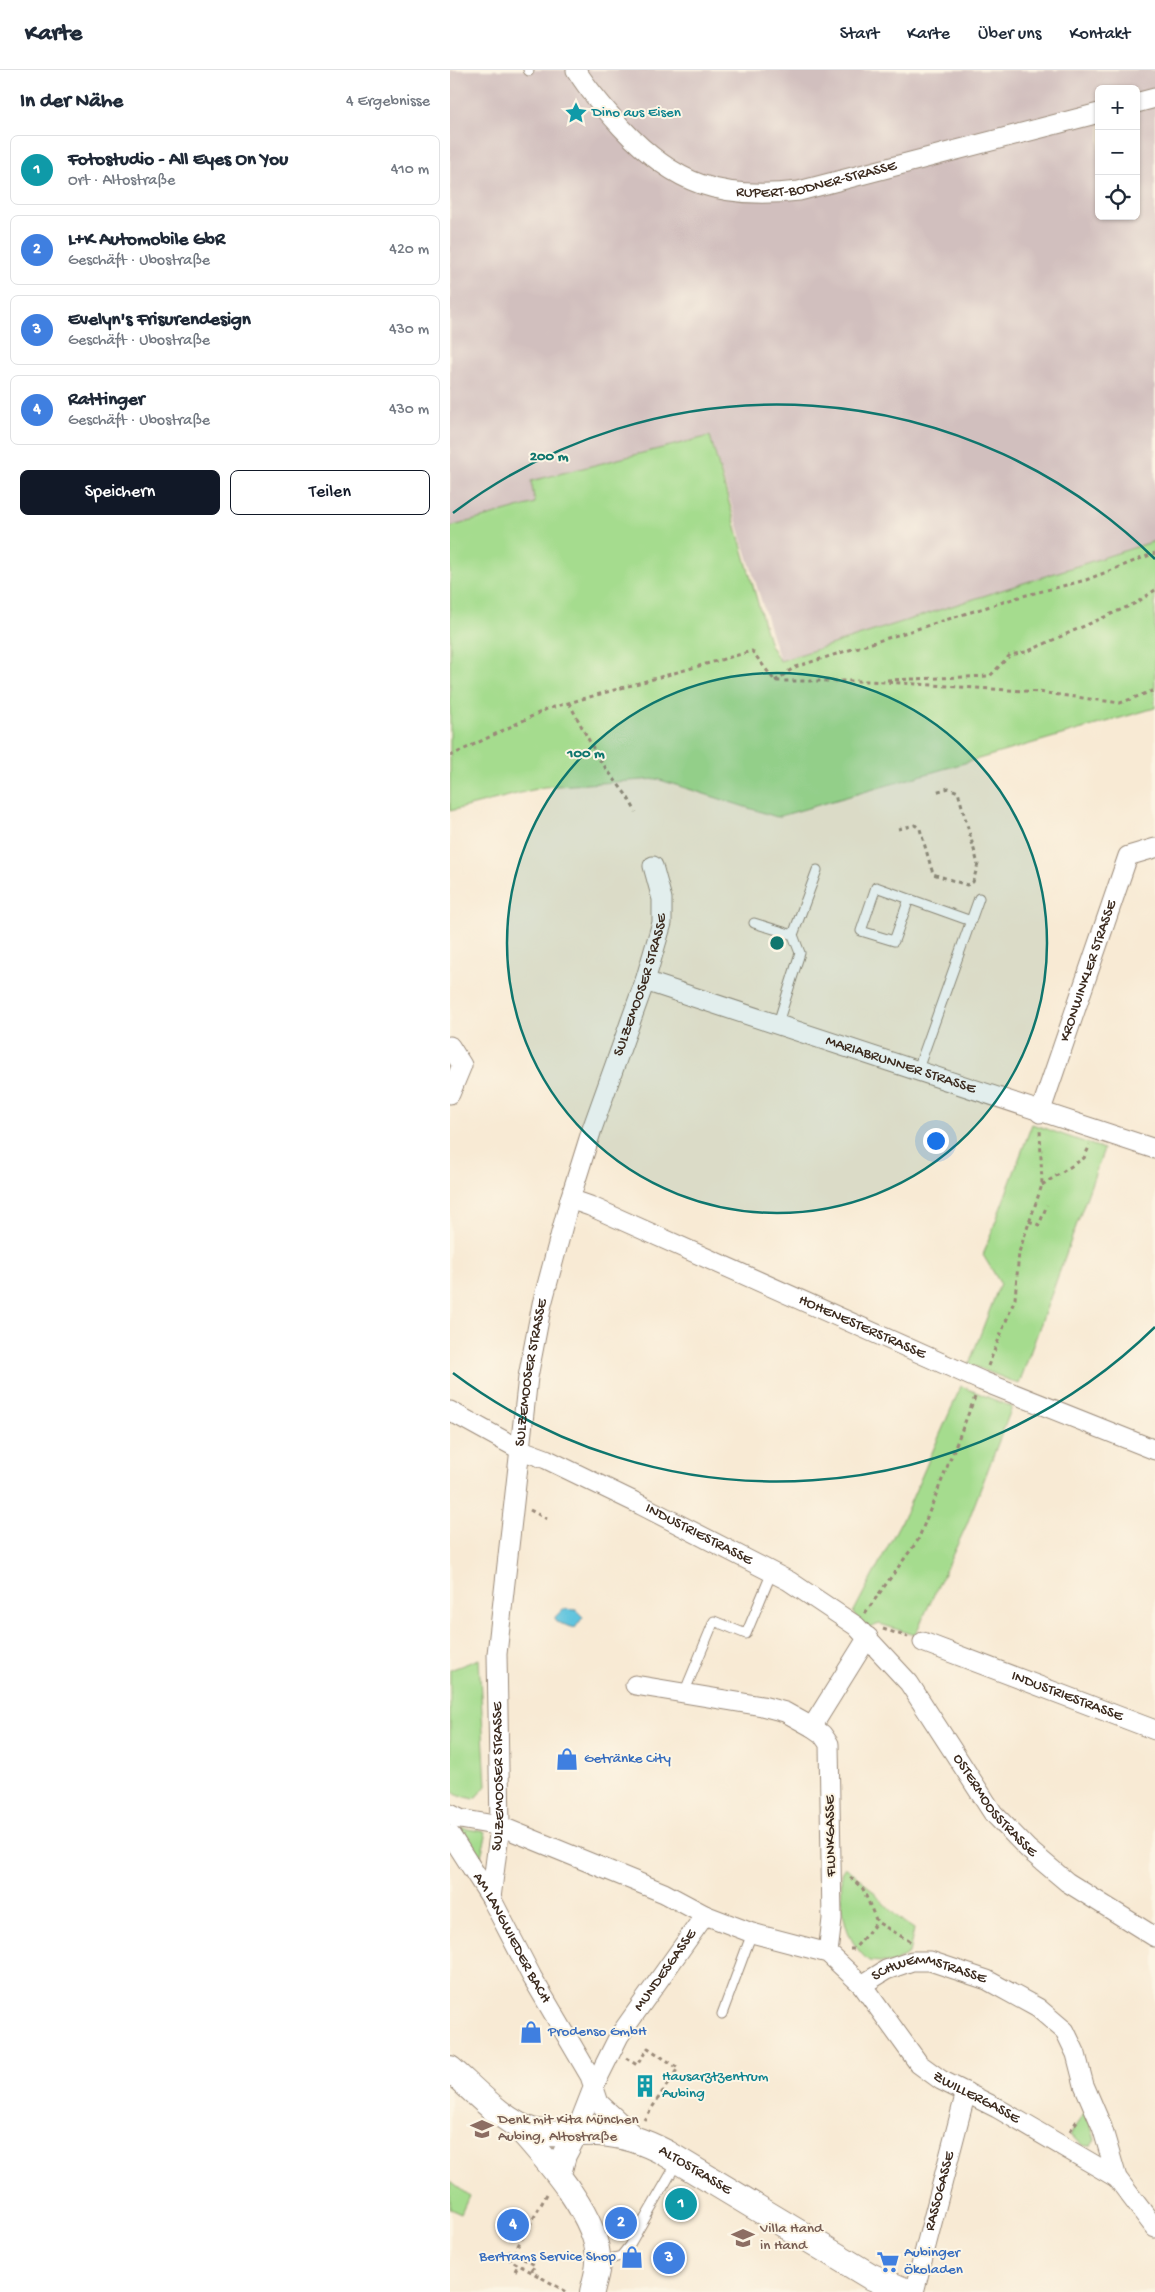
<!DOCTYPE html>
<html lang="de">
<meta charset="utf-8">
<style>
:root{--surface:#fff;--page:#f6f6f7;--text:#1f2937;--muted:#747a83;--line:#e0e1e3;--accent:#111827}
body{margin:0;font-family:"Gochi Hand",sans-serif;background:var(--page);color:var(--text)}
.controls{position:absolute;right:15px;top:15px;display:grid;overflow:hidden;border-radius:8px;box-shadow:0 1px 4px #0004}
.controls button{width:45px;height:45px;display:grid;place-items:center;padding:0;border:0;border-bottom:1px solid var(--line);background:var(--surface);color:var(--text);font:25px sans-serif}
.you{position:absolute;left:485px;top:1070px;width:18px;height:18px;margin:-12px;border:4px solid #fff;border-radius:50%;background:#1a73e8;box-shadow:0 0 0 8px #1a73e833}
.badge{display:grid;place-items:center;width:32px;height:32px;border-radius:50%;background:var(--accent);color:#fff;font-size:16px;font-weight:700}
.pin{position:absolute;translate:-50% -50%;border:2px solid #fff;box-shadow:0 1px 5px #0006}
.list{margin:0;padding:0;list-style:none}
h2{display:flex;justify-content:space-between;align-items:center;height:65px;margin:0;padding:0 20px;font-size:21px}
h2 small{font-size:16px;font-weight:400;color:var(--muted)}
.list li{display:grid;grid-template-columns:32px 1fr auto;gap:15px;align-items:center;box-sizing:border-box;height:70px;margin:0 10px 10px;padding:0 10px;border:1px solid var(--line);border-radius:8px}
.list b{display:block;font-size:19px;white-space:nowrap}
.list p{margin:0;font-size:16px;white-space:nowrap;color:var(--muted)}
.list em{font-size:16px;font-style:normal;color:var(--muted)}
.actions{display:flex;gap:10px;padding:15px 20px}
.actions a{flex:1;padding:11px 0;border:1px solid var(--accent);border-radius:8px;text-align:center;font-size:18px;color:var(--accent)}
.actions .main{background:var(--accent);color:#fff}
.icon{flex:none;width:28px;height:28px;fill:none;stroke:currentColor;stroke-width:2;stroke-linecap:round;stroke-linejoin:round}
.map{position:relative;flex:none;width:705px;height:2222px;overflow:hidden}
header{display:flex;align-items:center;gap:30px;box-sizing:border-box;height:70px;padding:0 25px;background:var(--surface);border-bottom:1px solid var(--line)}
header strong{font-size:24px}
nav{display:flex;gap:28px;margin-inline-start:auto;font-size:18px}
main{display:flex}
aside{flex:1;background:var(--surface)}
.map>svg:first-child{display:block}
</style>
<header>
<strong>Karte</strong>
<nav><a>Start</a><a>Karte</a><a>Über uns</a><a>Kontakt</a></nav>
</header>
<main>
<aside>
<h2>In der Nähe<small>4 Ergebnisse</small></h2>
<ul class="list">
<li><span class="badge" style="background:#0f9aa8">1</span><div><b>Fotostudio - All Eyes On You</b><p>Ort · Altostraße</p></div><em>410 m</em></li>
<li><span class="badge" style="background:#3f7fe0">2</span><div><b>L+K Automobile GbR</b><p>Geschäft · Ubostraße</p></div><em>420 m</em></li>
<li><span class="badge" style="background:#3f7fe0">3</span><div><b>Evelyn's Frisurendesign</b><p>Geschäft · Ubostraße</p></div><em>430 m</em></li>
<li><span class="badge" style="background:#3f7fe0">4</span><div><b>Rattinger</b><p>Geschäft · Ubostraße</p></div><em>430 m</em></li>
</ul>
<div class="actions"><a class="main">Speichern</a><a>Teilen</a></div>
</aside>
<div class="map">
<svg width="705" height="2222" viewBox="0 0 705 2222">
<rect width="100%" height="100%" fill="#fcf5e5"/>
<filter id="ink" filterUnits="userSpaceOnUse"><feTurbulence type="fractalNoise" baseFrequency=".02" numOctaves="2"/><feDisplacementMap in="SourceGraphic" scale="10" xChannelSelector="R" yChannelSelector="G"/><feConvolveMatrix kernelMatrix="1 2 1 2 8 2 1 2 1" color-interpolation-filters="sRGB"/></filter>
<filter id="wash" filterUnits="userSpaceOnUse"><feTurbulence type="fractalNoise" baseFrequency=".0096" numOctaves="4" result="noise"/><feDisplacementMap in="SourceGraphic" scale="20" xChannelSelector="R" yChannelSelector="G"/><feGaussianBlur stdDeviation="1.12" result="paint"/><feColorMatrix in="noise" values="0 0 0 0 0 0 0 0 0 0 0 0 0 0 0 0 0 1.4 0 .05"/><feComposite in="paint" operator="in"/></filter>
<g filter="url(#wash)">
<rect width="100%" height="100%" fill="#f8ead4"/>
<!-- industrial -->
<path fill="#d1bfbe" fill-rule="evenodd" d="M 0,0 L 705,0 L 705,471 L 330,591 L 260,366 L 81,411 L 85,433 L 0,457 ZM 649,19 L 686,19 L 686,146 L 649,146 Z"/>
<!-- green -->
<path fill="#a5dc8e" stroke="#708356" d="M 260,366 L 320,575 L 330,591 L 705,471 L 705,638 L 327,747 L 207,709 L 94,717 L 0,741 L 0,457 L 85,433 L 81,411 Z
M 582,1054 L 654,1079 L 569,1314 L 519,1294 L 550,1213 L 533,1185 Z
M 511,1316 L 562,1337 L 517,1454 L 465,1565 L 430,1554 L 417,1558 L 403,1543 L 457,1440 Z
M 29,1589 L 36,1716 L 24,1729 L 7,1725 L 0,1720 L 0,1600 Z
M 12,1758 L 35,1762 L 36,1767 L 30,1789 L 25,1791 L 9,1764 Z
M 395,1797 C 422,1814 436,1843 464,1859 L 459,1883 L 443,1893 L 419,1891 C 391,1867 392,1837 391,1803 Z
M 636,2041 L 645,2070 L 641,2076 L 635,2076 L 619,2065 Z
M 0,2111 L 19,2126 L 11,2144 L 0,2139 Z"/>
<!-- water -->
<path fill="#60c4de" stroke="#4e777e" d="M 113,1539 L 126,1540 L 133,1547 L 125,1558 L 106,1552 L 105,1547 Z"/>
</g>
<g filter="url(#ink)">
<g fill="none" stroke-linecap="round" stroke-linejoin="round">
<defs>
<path id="service" d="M 78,0 L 79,1
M 459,829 L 444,871 L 411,861 L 426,817 L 521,851
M 304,853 L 343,865 L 350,883 L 328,953
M 343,865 L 367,800
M 468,999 L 529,828
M 234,1623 L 264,1551 L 296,1564 L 322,1502
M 272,1944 L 302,1863
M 149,2192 L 171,2186 L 179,2176 L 227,2093"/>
<g id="minor">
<path id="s1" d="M 126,0 C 139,21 154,38 171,57 C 225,115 270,130 349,121 L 649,43"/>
<path d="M 686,33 L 705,28"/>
<path id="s2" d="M 195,911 L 705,1079"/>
<path d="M 0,976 L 12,995 L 0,1024"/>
<path id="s3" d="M 590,1043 L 678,786 L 705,778"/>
<path id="s4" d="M 120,1129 L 140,1136 L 532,1311 L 705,1380"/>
<path id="s5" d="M 0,1341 L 69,1379 L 96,1389 L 191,1435 L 339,1511 L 406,1556 L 459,1613 L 543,1743 L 578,1779 L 617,1812 L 705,1867"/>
<path id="s6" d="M 473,1572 L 705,1660"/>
<path d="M 185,1615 L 312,1636 L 335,1642 L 362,1657"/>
<path id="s7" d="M 0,1744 L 10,1749 L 50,1756 L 214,1823 L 255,1845 L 302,1863 L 378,1883 L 412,1915 L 436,1900 L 462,1891 L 480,1891 L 537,1910 L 588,1938 L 615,1961 L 626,1984 L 634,2015 L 652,2057 L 667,2108 L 705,2158"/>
<path id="s8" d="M 0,1764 L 41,1828 L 82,1907 L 140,2006 L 149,2033 L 187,2068"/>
<path id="s9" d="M 41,1828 L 50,1756 L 47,1584 L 78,1307 L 92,1234 L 120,1129 L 142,1059 L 195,911 L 212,853 L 212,829 L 203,796"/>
<path d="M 378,1883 L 382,1849 L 379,1674 L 372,1664 L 362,1657 L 418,1567"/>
<path id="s10" d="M 412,1915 L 469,1994 L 491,2010 L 547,2038 L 667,2108"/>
<path id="s11" d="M 125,2064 L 143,2018 L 169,1966 L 255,1845"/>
<path id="s12" d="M 464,2222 L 516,2022"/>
</g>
<path id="tertiary" d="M 65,2054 C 93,2086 150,2147 148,2192 C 148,2202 144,2212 142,2222
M 109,2104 L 114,2085 L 125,2064"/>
<g id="secondary">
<path id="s13" d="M 0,1999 C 22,2018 54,2053 82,2061 C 103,2066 126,2062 147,2063 C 173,2064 193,2071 216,2083 L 420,2206 L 457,2222"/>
</g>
</defs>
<!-- service casing -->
<use href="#service" stroke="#9a8a79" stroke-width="11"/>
<!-- minor casing -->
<use href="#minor" stroke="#9a8a79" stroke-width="21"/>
<!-- tertiary casing -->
<use href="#tertiary" stroke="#9a8a79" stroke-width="26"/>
<!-- secondary casing -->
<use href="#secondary" stroke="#9a8a79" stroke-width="28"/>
<!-- path -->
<path stroke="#9a8a79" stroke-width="3" stroke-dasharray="4 4" stroke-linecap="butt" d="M 437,610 L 540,606 L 560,585 L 576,582 L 686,533 L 705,520
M 325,611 L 345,597 L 569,527 L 636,510 L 705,483
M 119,633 L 149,689 L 177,726 L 186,742
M 0,686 L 97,639 L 302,581 L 325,611 L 420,611 L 588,622 L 670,633 L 705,620
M 448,759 L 465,755 L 470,759 L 483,804 L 517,815 L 523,812 L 528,794 L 508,722 L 499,718 L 485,722
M 592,1115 L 634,1088 L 640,1075
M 579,1151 L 589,1155 L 597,1135
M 538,1296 L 565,1229 L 569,1182 L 592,1115 L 590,1059
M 80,1440 L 97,1449
M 415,1543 L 468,1470 L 525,1327
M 433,1559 L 458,1567
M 400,1807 L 413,1819 L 427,1852 L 461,1872
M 400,1879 L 404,1879 L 427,1852
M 176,1988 L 187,1995 L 198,1978 L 228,1998 L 194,2050
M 620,2061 L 629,2048
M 97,2124 L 60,2190 L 117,2222
M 77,2150 L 81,2152
M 59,2181 L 85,2195 L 81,2202
M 65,2201 L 68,2195"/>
<!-- service -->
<use href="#service" stroke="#fff" stroke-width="9"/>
<!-- minor -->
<use href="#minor" stroke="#fff" stroke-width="19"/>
<!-- tertiary -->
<use href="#tertiary" stroke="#fff" stroke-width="24"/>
<!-- secondary -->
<use href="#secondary" stroke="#fff" stroke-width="26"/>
</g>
</g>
<!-- distance rings -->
<circle cx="327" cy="873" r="270" fill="#0f766e" fill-opacity=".12"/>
<g fill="none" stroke="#0f766e" stroke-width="2.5">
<circle cx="327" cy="873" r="270"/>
<path d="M705 1257A539 539 0 0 1 3 1303M3 443A539 539 0 0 1 705 489"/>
</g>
<!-- icons -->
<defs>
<symbol id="sight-bare" viewBox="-9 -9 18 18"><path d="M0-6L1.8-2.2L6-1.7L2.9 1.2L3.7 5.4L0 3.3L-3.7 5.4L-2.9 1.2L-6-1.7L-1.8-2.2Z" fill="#0f9aa8" stroke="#fcf5e5" stroke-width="2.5" paint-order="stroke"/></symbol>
<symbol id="shop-bare" viewBox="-9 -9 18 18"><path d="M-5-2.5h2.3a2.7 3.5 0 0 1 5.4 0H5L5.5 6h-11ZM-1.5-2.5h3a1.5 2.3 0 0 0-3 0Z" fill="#3f7fe0" stroke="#fcf5e5" stroke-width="2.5" paint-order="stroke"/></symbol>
<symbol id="building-bare" viewBox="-9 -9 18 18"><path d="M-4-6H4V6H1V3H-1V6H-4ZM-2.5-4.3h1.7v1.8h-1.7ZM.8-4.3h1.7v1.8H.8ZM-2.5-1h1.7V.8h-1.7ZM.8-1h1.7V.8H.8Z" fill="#0f9aa8" stroke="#fcf5e5" stroke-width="2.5" paint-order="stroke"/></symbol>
<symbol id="school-bare" viewBox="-9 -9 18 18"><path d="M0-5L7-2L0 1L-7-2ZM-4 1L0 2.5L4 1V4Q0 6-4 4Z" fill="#8d6e63" stroke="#fcf5e5" stroke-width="2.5" paint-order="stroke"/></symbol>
<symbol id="supermarket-bare" viewBox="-9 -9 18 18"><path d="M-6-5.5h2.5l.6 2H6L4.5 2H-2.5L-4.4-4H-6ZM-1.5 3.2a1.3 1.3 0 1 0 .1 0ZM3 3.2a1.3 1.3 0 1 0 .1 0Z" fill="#3f7fe0" stroke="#fcf5e5" stroke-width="2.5" paint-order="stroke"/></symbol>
</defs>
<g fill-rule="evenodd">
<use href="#sight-bare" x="110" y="27" width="32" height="32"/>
<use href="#shop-bare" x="101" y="1673" width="32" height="32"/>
<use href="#shop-bare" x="65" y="1946" width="32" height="32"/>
<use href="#building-bare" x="179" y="2000" width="32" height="32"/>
<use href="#school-bare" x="16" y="2043" width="32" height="32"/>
<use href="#school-bare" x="277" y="2152" width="32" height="32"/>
<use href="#shop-bare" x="166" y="2171" width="32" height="32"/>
<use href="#supermarket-bare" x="422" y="2176" width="32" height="32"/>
</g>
<g text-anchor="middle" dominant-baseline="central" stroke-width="4" stroke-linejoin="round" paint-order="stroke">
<!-- culture labels -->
<g font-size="15" fill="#0d838f" stroke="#fcf5e5" text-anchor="start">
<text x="142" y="43">Dino aus Eisen</text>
<text x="212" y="2007">Hausarztzentrum<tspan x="212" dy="17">Aubing</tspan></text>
</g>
<!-- street labels -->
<g font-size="15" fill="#3b2a1e" stroke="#fcf5e5">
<text stroke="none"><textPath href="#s1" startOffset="290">RUPERT-BODNER-STRASSE</textPath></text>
<text stroke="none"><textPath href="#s3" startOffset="150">KRONWINKLER STRASSE</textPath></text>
<text stroke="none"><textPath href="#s9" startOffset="932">SULZEMOOSER STRASSE</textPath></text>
<text stroke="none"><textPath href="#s2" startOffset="269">MARIABRUNNER STRASSE</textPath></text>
<text stroke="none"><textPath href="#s4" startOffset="319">HOHENESTERSTRASSE</textPath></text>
<text stroke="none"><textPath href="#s9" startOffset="528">SULZEMOOSER STRASSE</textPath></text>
<text stroke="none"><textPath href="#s5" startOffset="278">INDUSTRIESTRASSE</textPath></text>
<text stroke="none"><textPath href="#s6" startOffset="154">INDUSTRIESTRASSE</textPath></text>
<text stroke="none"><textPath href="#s9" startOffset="122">SULZEMOOSER STRASSE</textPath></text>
<text stroke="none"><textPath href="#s5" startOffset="688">OSTERMOOSSTRASSE</textPath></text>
<text transform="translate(381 1766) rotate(-91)">FLUNKGASSE</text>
<text stroke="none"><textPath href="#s8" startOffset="121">AM LANGWIEDER BACH</textPath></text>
<text stroke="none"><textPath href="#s11" startOffset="188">MUNDESGASSE</textPath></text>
<text stroke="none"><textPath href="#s7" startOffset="524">SCHWEMMSTRASSE</textPath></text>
<text stroke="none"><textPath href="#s10" startOffset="164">ZWILLERGASSE</textPath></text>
<text stroke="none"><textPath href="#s13" startOffset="275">ALTOSTRASSE</textPath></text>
<text stroke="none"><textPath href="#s12" startOffset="104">RASSOGASSE</textPath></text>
</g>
<!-- shop labels -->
<g font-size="15" fill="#366cbe" stroke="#fcf5e5" text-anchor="start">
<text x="134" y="1689">Getränke City</text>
<text x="98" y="1962">Prodenso GmbH</text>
<text x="454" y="2183">Aubinger<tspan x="454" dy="17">Ökoladen</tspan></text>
<text x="166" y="2187" text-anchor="end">Bertrams Service Shop</text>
</g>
<!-- education labels -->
<g font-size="15" fill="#785e54" stroke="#fcf5e5" text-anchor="start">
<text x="48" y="2050">Denk mit Kita München<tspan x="48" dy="17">Aubing, Altostraße</tspan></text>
<text x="310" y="2159">Villa Hand<tspan x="310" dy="17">in Hand</tspan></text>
</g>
</g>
<circle cx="327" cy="873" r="8" fill="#0f766e" stroke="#fcf5e5" stroke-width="2.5"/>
<g font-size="15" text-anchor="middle" font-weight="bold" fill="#0f766e" stroke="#fcf5e5" stroke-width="4" stroke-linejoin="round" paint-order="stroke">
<text x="99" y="390">200 m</text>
<text x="136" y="687">100 m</text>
</g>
</svg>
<div class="controls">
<button>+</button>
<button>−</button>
<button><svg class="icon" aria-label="locate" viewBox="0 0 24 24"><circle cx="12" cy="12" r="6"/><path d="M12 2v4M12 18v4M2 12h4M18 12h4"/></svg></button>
</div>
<div class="you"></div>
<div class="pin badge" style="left:231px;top:2134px;background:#0f9aa8">1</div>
<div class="pin badge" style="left:171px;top:2153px;background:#3f7fe0">2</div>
<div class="pin badge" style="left:219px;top:2188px;background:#3f7fe0">3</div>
<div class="pin badge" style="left:63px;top:2155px;background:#3f7fe0">4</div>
</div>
</main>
